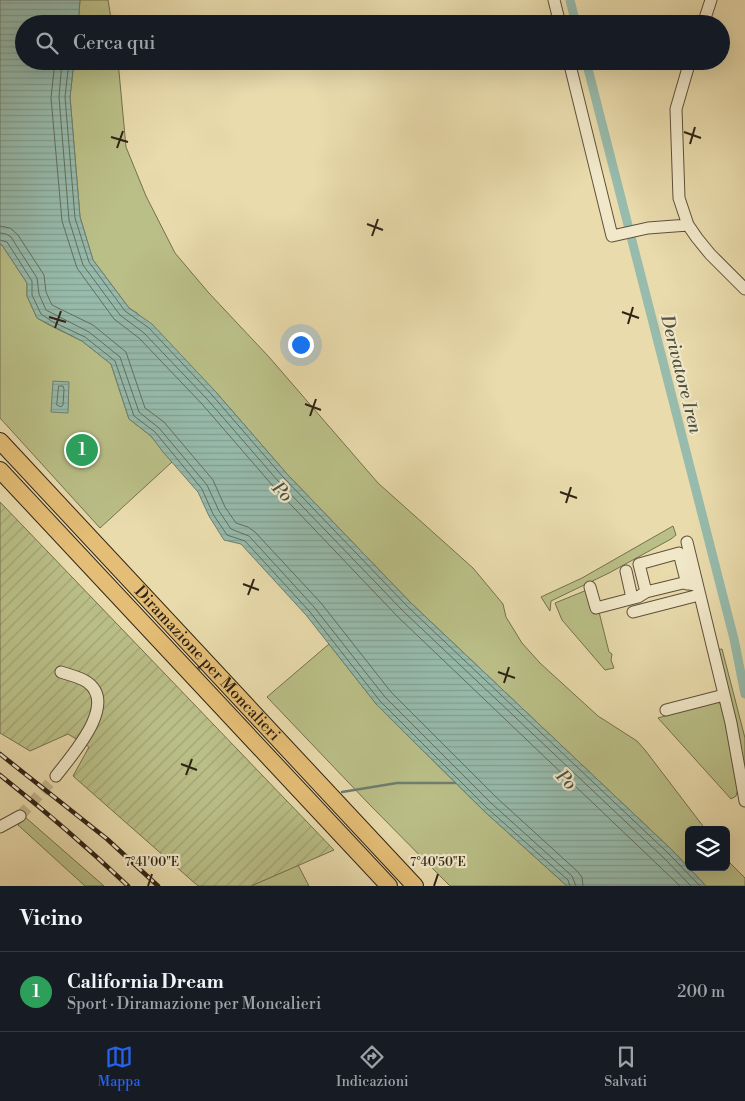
<!DOCTYPE html>
<html lang="it">
<meta charset="utf-8">
<style>
:root{--surface:#171b24;--page:#20242c;--text:#f1f3f6;--muted:#9ea1a6;--line:#363941;--accent:#2563eb}
body{margin:0;font-family:"Libre Bodoni",serif;background:var(--page);color:var(--text)}
.controls{position:absolute;right:15px;bottom:15px;display:grid;overflow:hidden;border-radius:8px;box-shadow:0 5px 20px #0002}
.controls button{width:45px;height:45px;display:grid;place-items:center;padding:0;border:0;border-bottom:1px solid var(--line);background:var(--surface);color:var(--text);font:25px sans-serif}
.you{position:absolute;left:300px;top:344px;width:18px;height:18px;margin:-12px;border:4px solid #fff;border-radius:50%;background:#1a73e8;box-shadow:0 0 0 8px #1a73e833}
.badge{display:grid;place-items:center;width:32px;height:32px;border-radius:50%;background:var(--accent);color:#fff;font-size:16px;font-weight:700}
.pin{position:absolute;translate:-50% -50%;border:2px solid #fff;box-shadow:0 1px 5px #0006}
.list{margin:0;padding:0;list-style:none}
h2{display:flex;justify-content:space-between;align-items:center;height:65px;margin:0;padding:0 20px;font-size:21px}
h2 small{font-size:16px;font-weight:400;color:var(--muted)}
.list li{display:grid;grid-template-columns:32px 1fr auto;gap:15px;align-items:center;box-sizing:border-box;height:80px;padding:0 20px;border-top:1px solid var(--line)}
.list b{display:block;font-size:19px;white-space:nowrap}
.list p{margin:0;font-size:16px;white-space:nowrap;color:var(--muted)}
.list em{font-size:16px;font-style:normal;color:var(--muted)}
.icon{flex:none;width:28px;height:28px;fill:none;stroke:currentColor;stroke-width:2;stroke-linecap:round;stroke-linejoin:round}
.map{position:relative;flex:none;width:745px;height:886px;overflow:hidden}
.search{position:absolute;background:var(--surface);box-shadow:0 5px 20px #0002;left:15px;right:15px;top:15px;height:55px;display:flex;align-items:center;gap:12px;box-sizing:border-box;padding:0 18px;border-radius:28px;color:var(--muted);font-size:19px}
.sheet{height:145px;background:var(--surface)}
nav{display:flex;justify-content:space-around;align-items:center;box-sizing:border-box;height:70px;border-top:1px solid var(--line);background:var(--surface);font-size:14px;color:var(--muted)}
nav a{display:grid;justify-items:center;gap:2px}
nav .on{color:var(--accent)}
.map>svg:first-child{display:block}
</style>
<div class="map">
<svg width="745" height="886" viewBox="0 0 745 886">
<defs>
<pattern id="garden-furrows" width="10" height="10" patternUnits="userSpaceOnUse" patternTransform="scale(1.25)"><rect width="10" height="10" fill="#babf87"/><path d="M-1 1l2-2M0 10L10 0M9 11l2-2" fill="none" stroke="#a0a474"/></pattern>
<pattern id="water-rules" width="6" height="5" patternUnits="userSpaceOnUse" patternTransform="scale(1.25)"><rect width="6" height="5" fill="#97bbac"/><path d="M0 2.5h6" fill="none" stroke="#82a093"/></pattern>
</defs>
<rect width="100%" height="100%" fill="#e9dbac"/>
<filter id="stains"><feTurbulence type="fractalNoise" baseFrequency=".004" numOctaves="4"/><feColorMatrix values="0 0 0 0 .2 0 0 0 0 .09 0 0 0 0 .02 0 0 0 .5 -.17"/></filter>
<radialGradient id="worn" r=".72"><stop offset=".6" stop-color="#630" stop-opacity="0"/><stop offset="1" stop-color="#630" stop-opacity=".3"/></radialGradient>
<!-- grass -->
<path fill="#babf87" stroke="#74714e" d="M 80,0 L 108,0 L 112,24 L 78,24 Z
M 74,61 L 118,61 L 126,147 L 146,196 L 175,253 L 208,292 L 269,357 L 378,483 L 473,568 L 503,604 L 506,617 L 522,643 L 540,663 L 598,716 L 637,741 L 645,750 L 706,830 L 689,830 L 689,867 L 726,867 L 726,859 L 745,878 L 745,886 L 706,886 L 673,851 L 411,603 L 287,474 L 215,391 L 137,313 L 129,308 L 93,260 L 80,217 L 70,97 Z
M 0,244 L 2,245 L 27,283 L 27,296 L 37,318 L 51,326 L 82,341 L 111,364 L 129,419 L 151,436 L 172,462 L 100,528 L 0,418 Z
M 673,526 L 676,535 L 671,539 L 609,573 L 551,601 L 550,611 L 541,597 L 582,578 Z
M 587,590 L 593,613 L 599,612 L 609,652 L 612,654 L 611,660 L 614,668 L 605,670 L 562,620 L 555,603 Z
M 329,644 L 377,705 L 484,811 L 567,886 L 450,886 L 369,804 L 267,697 Z
M 722,649 L 745,738 L 745,789 L 716,650 Z
M 717,701 L 723,706 L 738,789 L 736,796 L 731,799 L 658,718 Z
M 25,817 L 104,886 L 85,886 L 18,825 Z
M 298,865 L 309,886 L 251,886 Z"/>
<!-- garden -->
<path fill="url(#garden-furrows)" stroke="#74714e" d="M 0,502 L 334,850 L 251,886 L 198,886 L 73,776 L 89,747 L 68,734 L 30,751 L 0,733 Z"/>
<!-- water -->
<path fill="url(#water-rules)" stroke="#6d7e70" d="M 0,0 L 80,0 L 78,24 L 24,24 L 24,61 L 74,61 L 70,97 L 80,217 L 93,260 L 129,308 L 152,324 L 215,391 L 287,474 L 411,603 L 673,851 L 706,886 L 567,886 L 484,811 L 377,705 L 306,615 L 241,544 L 224,540 L 209,516 L 198,492 L 163,452 L 151,436 L 129,419 L 111,364 L 82,341 L 37,318 L 27,296 L 27,283 L 2,245 L 0,244 Z
M 53,381 L 69,382 L 68,413 L 51,412 Z"/>
<g fill="none" stroke-linecap="round" stroke-linejoin="round">
<!-- shore -->
<path stroke="#636f60" stroke-width="1" d="M 55,61 L 51,98 L 62,221 L 77,268 L 114,319 L 139,338 L 202,404 L 273,486 L 398,617 L 680,886
M 62,61 L 59,97 L 69,220 L 83,265 L 120,315 L 144,333 L 207,399 L 278,481 L 403,611 L 665,859 L 691,886
M 69,61 L 65,97 L 75,218 L 89,262 L 125,311 L 149,328 L 212,395 L 283,477 L 408,607 L 669,854 L 700,886
M 0,226 L 10,228 L 18,235 L 44,275 L 46,292 L 52,305 L 93,325 L 126,352 L 145,408 L 164,422 L 213,480 L 225,507 L 236,523 L 248,527 L 255,532 L 321,603 L 391,692 L 497,798 L 577,871 L 582,877 L 583,886
M 0,233 L 6,234 L 11,237 L 37,278 L 39,294 L 46,310 L 89,332 L 120,357 L 139,412 L 159,428 L 207,485 L 219,511 L 231,529 L 249,536 L 314,607 L 385,697 L 491,803 L 572,876 L 576,886
M 0,240 L 7,242 L 32,281 L 32,295 L 41,314 L 53,322 L 85,337 L 115,361 L 134,416 L 155,432 L 202,489 L 213,514 L 227,535 L 245,541 L 310,612 L 380,701 L 487,808 L 568,880 L 570,886
M 59,386 L 63,386 L 64,389 L 63,405 L 61,407 L 57,405 Z"/>
<!-- stream -->
<path stroke="#6d7e70" stroke-width="2.5" d="M 342,792 L 397,783 L 455,783"/>
<!-- canal -->
<path stroke="#97bbac" stroke-width="9" d="M 570,0 L 576,24
M 586,61 L 734,639 L 745,694"/>
<!-- minor-tunnel -->
<path stroke="#c4b68e" stroke-width="11" stroke-dasharray="11 5.5" stroke-linecap="butt" d="M 20,816 L 56,776"/>
<defs>
<path id="minor" d="M 554,0 L 560,24
M 703,24 L 711,0
M 569,61 L 612,236 L 648,228 L 688,225
M 690,61 L 676,109 L 679,198 L 688,225 L 697,238 L 710,254 L 745,289
M 687,542 L 731,723 L 745,801
M 626,571 L 632,598
M 687,584 L 679,553 L 639,564 L 646,592 L 683,583 L 696,585
M 590,587 L 596,608 L 638,597 L 646,592
M 633,612 L 699,595
M 666,710 L 724,695
M 56,776 C 71,756 119,704 87,682 C 80,677 69,675 61,672
M 0,827 L 20,816"/>
<g id="highway">
<path id="s1" d="M 0,441 L 415,886"/>
<path d="M 0,470 L 389,886"/>
</g>
</defs>
<!-- minor casing -->
<use href="#minor" stroke="#5e513b" stroke-width="13"/>
<!-- highway casing -->
<use href="#highway" stroke="#2f2315" stroke-width="18"/>
<!-- minor -->
<use href="#minor" stroke="#f1e8c9" stroke-width="11"/>
<!-- highway -->
<use href="#highway" stroke="#e4be76" stroke-width="16"/>
<defs>
<path id="rail" d="M 0,754 L 107,839 L 158,886
M 0,775 C 44,810 87,847 128,886"/>
</defs>
<!-- rail casing -->
<use href="#rail" stroke="#2f2315" stroke-width="4.5"/>
<!-- rail -->
<use href="#rail" stroke="#f1e8c9" stroke-width="2.5" stroke-dasharray="8" stroke-linecap="butt"/>
</g>
<!-- ticks -->
<path fill="none" stroke="#2f2315" stroke-width="2" d="M 684,132 L 701,138M 111,137 L 128,142M 690,144 L 695,127M 117,148 L 123,131M 367,224 L 383,230M 372,236 L 378,219M 622,312 L 639,318M 49,317 L 66,322M 628,324 L 633,307M 55,328 L 61,311M 305,404 L 321,410M 310,416 L 316,399M 560,492 L 577,498M 566,503 L 571,487M 243,584 L 259,590M 248,595 L 254,579M 498,672 L 515,678M 504,683 L 509,667M 181,764 L 197,770M 186,775 L 192,759M 148,886 L 152,874M 434,886 L 438,874"/>
<g text-anchor="middle" dominant-baseline="central" stroke-width="4.5" stroke-linejoin="round" paint-order="stroke">
<!-- street labels -->
<g font-size="16" fill="#2f2315" stroke="#f1e8c9">
<text stroke="none"><textPath href="#s1" startOffset="304">Diramazione per Moncalieri</textPath></text>
</g>
<!-- water labels -->
<g font-size="18" font-style="italic" fill="#4e5142" stroke="#f1e8c9">
<text transform="translate(681 374) rotate(76)">Derivatore Iren</text>
<text transform="translate(282 492) rotate(45)">Po</text>
<text transform="translate(566 780) rotate(45)">Po</text>
</g>
</g>
<g font-size="12" text-anchor="middle" fill="#2f2315" stroke="#f1e8c9" stroke-width="4.5" stroke-linejoin="round" paint-order="stroke">
<text x="152" y="866">7°41'00"E</text>
<text x="438" y="866">7°40'50"E</text>
</g>
<rect width="100%" height="100%" filter="url(#stains)"/>
<rect width="100%" height="100%" fill="url(#worn)"/>
</svg>
<div class="controls">
<button><svg class="icon" aria-label="layers" viewBox="0 0 24 24"><path d="M12 4l9 5-9 5-9-5zM3 14l9 5 9-5"/></svg></button>
</div>
<div class="you"></div>
<div class="pin badge" style="left:82px;top:450px;background:#2e9e5b">1</div>
<div class="search"><svg class="icon" aria-label="search" viewBox="0 0 24 24"><circle cx="10" cy="10" r="6"/><path d="M15 15l6 6"/></svg>Cerca qui</div>
</div>
<section class="sheet">
<h2>Vicino<small></small></h2>
<ul class="list">
<li><span class="badge" style="background:#2e9e5b">1</span><div><b>California Dream</b><p>Sport · Diramazione per Moncalieri</p></div><em>200 m</em></li>
</ul>
</section>
<nav>
<a class="on"><svg class="icon" aria-label="map" viewBox="0 0 24 24"><path d="M3 6l6-2 6 2 6-2v14l-6 2-6-2-6 2zM9 4v14M15 6v14"/></svg>Mappa</a>
<a><svg class="icon" aria-label="directions" viewBox="0 0 24 24"><path d="M12 3l9 9-9 9-9-9zM9 14v-3h6M13 9l2 2-2 2"/></svg>Indicazioni</a>
<a><svg class="icon" aria-label="saved" viewBox="0 0 24 24"><path d="M7 4h10v16l-5-4-5 4z"/></svg>Salvati</a>
</nav>
